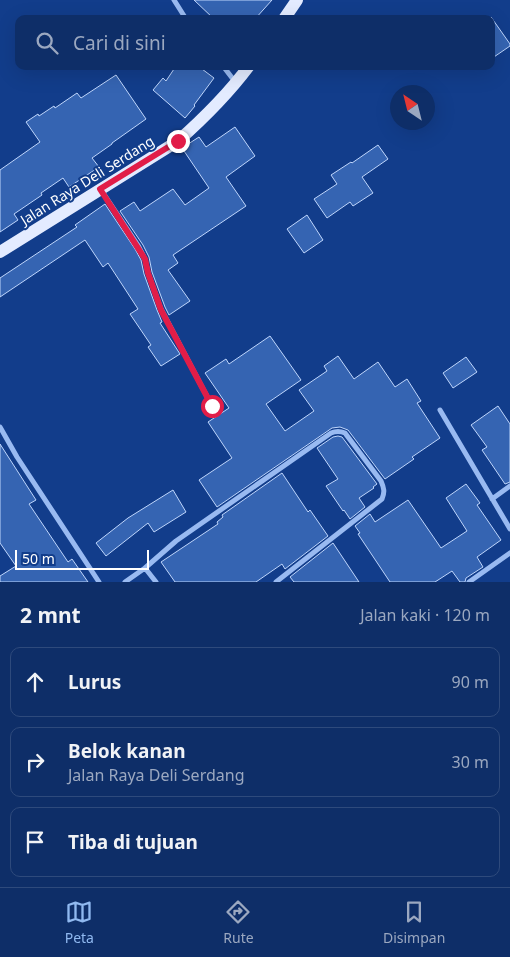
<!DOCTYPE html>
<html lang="id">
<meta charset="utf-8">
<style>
:root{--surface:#0e2e68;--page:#17366e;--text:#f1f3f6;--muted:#9ba8c0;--line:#2e4a7c;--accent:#90b9f0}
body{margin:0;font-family:"Noto Sans",sans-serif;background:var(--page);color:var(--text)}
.compass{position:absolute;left:390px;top:85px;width:45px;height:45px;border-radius:50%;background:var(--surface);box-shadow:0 5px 20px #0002;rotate:325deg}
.scale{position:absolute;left:15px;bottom:12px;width:134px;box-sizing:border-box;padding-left:5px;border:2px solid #fff;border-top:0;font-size:14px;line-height:18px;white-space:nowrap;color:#fff;-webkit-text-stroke:4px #123d8b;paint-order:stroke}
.stop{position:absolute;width:15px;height:15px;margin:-11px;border:4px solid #e11d48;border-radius:50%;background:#fff}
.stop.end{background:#e11d48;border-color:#fff;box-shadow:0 1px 5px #0008}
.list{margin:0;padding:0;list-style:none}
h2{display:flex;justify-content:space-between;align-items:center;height:65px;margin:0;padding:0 20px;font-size:21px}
h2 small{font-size:16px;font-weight:400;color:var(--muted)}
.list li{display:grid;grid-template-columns:32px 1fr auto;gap:15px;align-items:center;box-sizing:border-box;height:70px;margin:0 10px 10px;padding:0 10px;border:1px solid var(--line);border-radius:10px}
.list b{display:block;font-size:19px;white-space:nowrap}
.list p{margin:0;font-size:16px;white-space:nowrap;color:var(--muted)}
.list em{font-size:16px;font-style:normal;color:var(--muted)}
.icon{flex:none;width:28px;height:28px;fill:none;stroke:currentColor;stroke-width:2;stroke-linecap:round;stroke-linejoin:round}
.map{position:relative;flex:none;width:510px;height:582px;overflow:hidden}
.search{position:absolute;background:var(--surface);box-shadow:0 5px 20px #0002;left:15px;right:15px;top:15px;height:55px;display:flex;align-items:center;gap:12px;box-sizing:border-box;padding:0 18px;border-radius:10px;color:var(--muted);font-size:19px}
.sheet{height:305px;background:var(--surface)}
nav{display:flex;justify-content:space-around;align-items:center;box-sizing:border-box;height:70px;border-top:1px solid var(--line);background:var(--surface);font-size:14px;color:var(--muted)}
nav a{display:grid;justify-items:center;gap:2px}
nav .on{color:var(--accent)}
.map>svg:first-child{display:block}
</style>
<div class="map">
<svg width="510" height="582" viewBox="0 0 510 582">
<rect width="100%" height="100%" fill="#123d8b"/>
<!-- building -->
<path fill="#3564b2" stroke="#bfd6fc" d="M 194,0 L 272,0 L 255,19 L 214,19 Z
M 491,17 L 510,44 L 510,46 L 491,59 Z
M 176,66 L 198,66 L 214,78 L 194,105 L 195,106 L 185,118 L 153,90 L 163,78 L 166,81 Z
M 116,75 L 146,119 L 112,143 L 112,144 L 92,158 L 99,167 L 69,187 L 63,178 L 41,193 L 42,195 L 14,214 L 18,220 L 0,232 L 0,170 L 40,142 L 26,122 L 38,114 L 39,116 L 54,106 L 55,108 L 77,93 L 81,98 Z
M 235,127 L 255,156 L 226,177 L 246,206 L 173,255 L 178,263 L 168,270 L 190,301 L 169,315 L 165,307 L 152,272 L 149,257 L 143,245 L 120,211 L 134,202 L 140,211 L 173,189 L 185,205 L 209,188 L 182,148 L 199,137 L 206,147 Z
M 378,145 L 388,159 L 362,177 L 373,193 L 353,206 L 350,202 L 327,218 L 314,199 L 337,184 L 331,175 L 351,162 L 352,163 Z
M 105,204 L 135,249 L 141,260 L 144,274 L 157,310 L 162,322 L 160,323 L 180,354 L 161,366 L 148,347 L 151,345 L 130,314 L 138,309 L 108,263 L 103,267 L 85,240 L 0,297 L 0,278 L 77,227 L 75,225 Z
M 307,215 L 323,240 L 304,253 L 287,229 Z
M 270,336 L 301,380 L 266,404 L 285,431 L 314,411 L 299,390 L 327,371 L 324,366 L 338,356 L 354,379 L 378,362 L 395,387 L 407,379 L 421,401 L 417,403 L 440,438 L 412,457 L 414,459 L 385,479 L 348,430 L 340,427 L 332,428 L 217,507 L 199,480 L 232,458 L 208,422 L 229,408 L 205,373 L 226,359 L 229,364 Z
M 466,357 L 477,372 L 453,388 L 443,373 Z
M 498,406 L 510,424 L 510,482 L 505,484 L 482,450 L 487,447 L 471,425 Z
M 338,436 L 342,437 L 377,484 L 373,487 L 374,488 L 359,498 L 365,507 L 350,519 L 344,510 L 343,511 L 326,486 L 338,479 L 317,448 L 333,437 Z
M 0,444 L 36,500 L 29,504 L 68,562 L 72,559 L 88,582 L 0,582 L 0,576 L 16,566 L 0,543 Z
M 282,473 L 308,512 L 310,510 L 328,536 L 285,569 L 282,564 L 256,582 L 175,582 L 161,562 L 218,524 L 217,522 L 223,517 L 222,515 Z
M 466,484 L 480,503 L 477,505 L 501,540 L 477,557 L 483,567 L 466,578 L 465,582 L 460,582 L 452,571 L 435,582 L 390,582 L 358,534 L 360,533 L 355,526 L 370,514 L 375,522 L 408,500 L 441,548 L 467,531 L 446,498 Z
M 173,490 L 186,512 L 154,532 L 148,523 L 106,556 L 96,543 L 128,518 Z
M 333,543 L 359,582 L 294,582 L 290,577 Z"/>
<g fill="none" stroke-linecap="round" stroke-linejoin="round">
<!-- minor -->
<path stroke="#99baf1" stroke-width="5" d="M 174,0 L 186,19
M 223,66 L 236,83
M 101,190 L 139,247 L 145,259 L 148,273 L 161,309 L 212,406
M 440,410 L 510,529
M 0,427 L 17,457 L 99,582
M 492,499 L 510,486
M 145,568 L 176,541 L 331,433 C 336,431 340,431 345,433 L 381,481 C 384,488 385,492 382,499 L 276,582
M 125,582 L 145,568 L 156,582
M 469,582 L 510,553"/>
<!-- primary -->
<path stroke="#e3ebff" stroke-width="12" d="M 284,19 L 297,0
M 0,252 L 178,141 C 204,118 228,94 249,66"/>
</g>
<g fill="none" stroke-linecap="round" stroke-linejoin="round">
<!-- route -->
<path stroke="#e11d48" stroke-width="6" d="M 178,141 L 100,189 L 145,259 L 148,273 L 161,310 L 212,406"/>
</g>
<g text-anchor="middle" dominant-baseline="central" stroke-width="4" stroke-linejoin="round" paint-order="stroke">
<!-- street labels -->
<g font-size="14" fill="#fff" stroke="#123d8b">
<text transform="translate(87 180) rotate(-32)">Jalan Raya Deli Serdang</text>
</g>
</g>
</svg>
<svg class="compass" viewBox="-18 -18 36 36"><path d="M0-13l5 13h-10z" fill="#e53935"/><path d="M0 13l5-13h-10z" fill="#9ba8c0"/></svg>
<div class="scale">50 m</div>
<div class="stop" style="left:212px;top:406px"></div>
<div class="stop end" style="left:178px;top:141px"></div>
<div class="search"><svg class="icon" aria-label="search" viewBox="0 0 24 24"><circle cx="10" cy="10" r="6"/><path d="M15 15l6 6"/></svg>Cari di sini</div>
</div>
<section class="sheet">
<h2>2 mnt<small>Jalan kaki · 120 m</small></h2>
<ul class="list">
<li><svg class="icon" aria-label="ahead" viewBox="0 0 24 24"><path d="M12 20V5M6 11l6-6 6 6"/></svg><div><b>Lurus</b></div><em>90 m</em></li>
<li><svg class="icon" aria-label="right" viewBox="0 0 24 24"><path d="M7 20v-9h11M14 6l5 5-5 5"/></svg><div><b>Belok kanan</b><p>Jalan Raya Deli Serdang</p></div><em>30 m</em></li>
<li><svg class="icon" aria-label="arrive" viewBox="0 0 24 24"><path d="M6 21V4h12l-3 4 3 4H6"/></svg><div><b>Tiba di tujuan</b></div></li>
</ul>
</section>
<nav>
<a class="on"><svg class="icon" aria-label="map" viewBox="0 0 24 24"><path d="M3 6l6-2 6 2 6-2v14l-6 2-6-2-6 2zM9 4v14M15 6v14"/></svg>Peta</a>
<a><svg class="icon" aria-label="directions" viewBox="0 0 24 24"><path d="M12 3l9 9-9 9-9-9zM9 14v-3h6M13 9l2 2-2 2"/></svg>Rute</a>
<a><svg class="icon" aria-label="saved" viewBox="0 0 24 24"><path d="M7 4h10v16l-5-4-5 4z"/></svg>Disimpan</a>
</nav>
